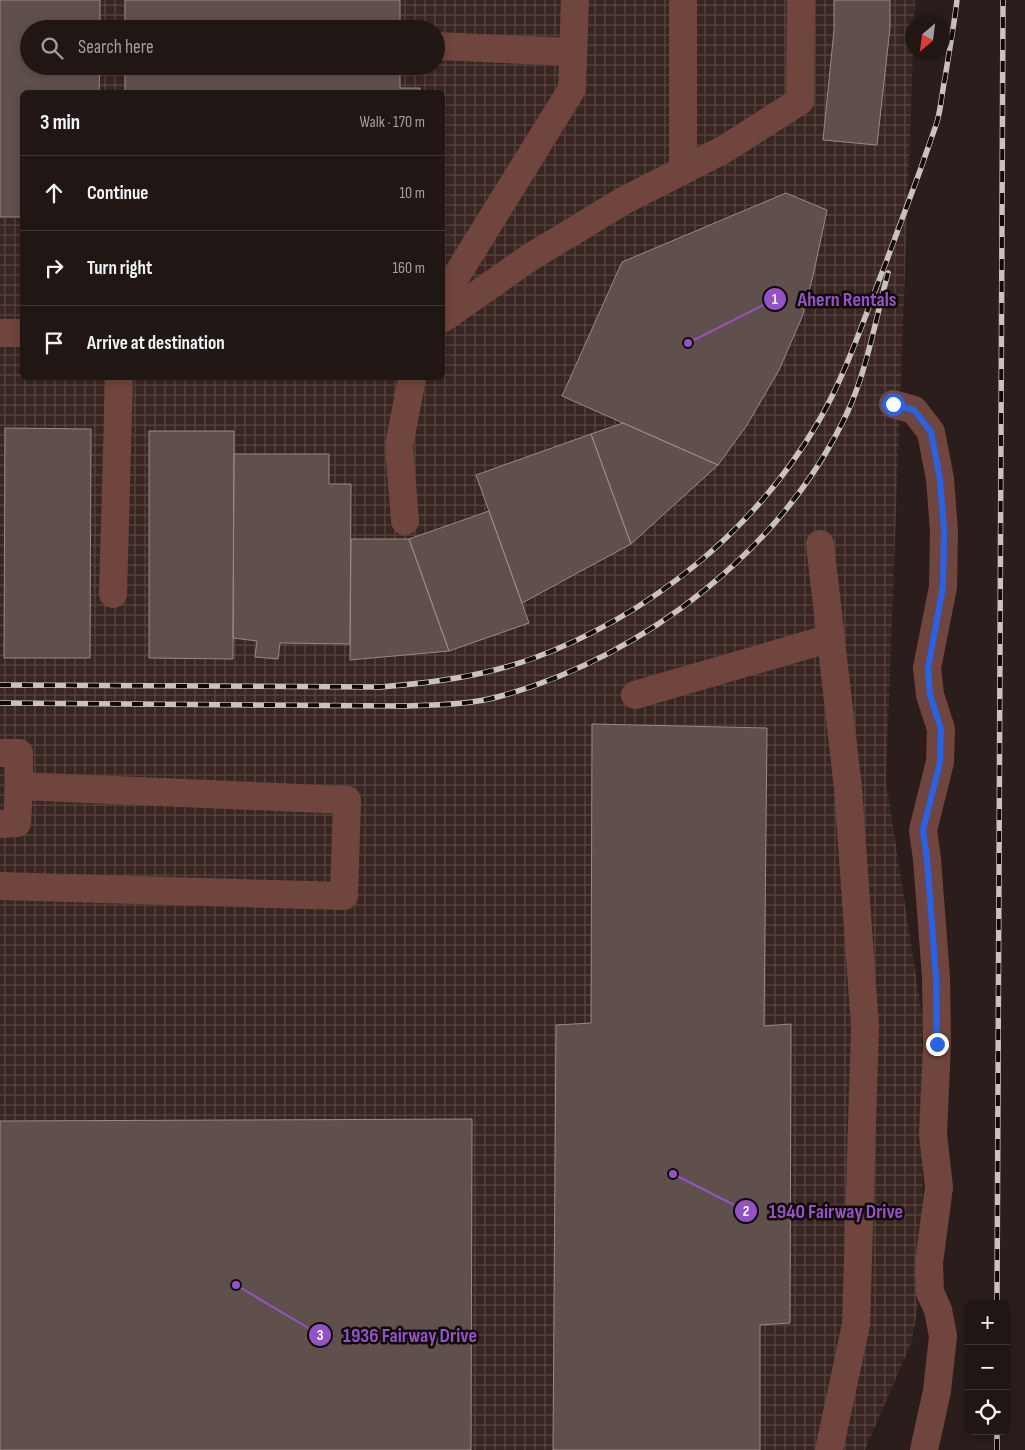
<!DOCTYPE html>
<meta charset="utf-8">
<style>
:root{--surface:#201614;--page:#2d2322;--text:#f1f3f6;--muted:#a29fa0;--line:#3d3534}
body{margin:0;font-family:"Sofia Sans Condensed",sans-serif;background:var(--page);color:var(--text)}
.controls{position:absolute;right:15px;bottom:15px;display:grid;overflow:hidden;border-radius:8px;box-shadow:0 2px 8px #0003}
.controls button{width:45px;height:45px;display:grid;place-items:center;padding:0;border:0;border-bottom:1px solid var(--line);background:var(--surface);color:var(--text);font:25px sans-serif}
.compass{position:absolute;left:905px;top:15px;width:45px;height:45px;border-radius:50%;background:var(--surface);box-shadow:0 2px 8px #0003;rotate:208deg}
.stop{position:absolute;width:15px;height:15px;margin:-11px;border:4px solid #2563eb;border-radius:50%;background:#fff}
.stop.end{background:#2563eb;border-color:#fff;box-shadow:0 1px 5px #0008}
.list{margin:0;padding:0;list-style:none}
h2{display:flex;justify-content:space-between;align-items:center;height:65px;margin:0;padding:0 20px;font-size:21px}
h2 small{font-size:16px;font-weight:400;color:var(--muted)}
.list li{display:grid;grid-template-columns:32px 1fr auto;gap:15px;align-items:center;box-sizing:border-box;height:75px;padding:0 20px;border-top:1px solid var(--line)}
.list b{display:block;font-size:19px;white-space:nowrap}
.list em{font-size:16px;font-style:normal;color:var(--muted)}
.icon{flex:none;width:28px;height:28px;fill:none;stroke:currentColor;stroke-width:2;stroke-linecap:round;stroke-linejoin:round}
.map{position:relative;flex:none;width:1025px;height:1450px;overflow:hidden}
.search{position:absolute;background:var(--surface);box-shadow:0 2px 8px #0003;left:20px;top:20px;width:425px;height:55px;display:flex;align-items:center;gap:12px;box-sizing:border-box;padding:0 18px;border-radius:28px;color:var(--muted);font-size:19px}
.panel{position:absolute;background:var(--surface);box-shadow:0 2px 8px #0003;left:20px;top:90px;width:425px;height:290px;border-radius:8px}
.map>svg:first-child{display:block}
</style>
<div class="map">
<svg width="1025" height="1450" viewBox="0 0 1025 1450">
<defs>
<pattern id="industrial-grid" width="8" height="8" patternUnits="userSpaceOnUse" patternTransform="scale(1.25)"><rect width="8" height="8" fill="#392622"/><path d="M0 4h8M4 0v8" fill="none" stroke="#564642"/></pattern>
</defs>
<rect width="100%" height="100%" fill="#2a1d1b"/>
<!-- industrial -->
<path fill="url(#industrial-grid)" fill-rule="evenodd" d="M 0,0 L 915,0 L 914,22 L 912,22 L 913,53 L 886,781 L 922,1015 L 923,1276 L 912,1341 L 865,1450 L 0,1450 ZM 29,29 L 436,29 L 436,66 L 29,66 ZM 22,92 L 442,92 L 442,378 L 22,378 Z"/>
<!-- building -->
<path fill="#5f504c" stroke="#9a8986" d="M 0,0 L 100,0 L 100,29 L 29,29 L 29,66 L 100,66 L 99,92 L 22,92 L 22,217 L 0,217 Z
M 125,0 L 400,0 L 400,29 L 125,29 Z
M 834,0 L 890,0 L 890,28 L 877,145 L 823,140 L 834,30 Z
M 125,66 L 400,66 L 400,88 L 420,88 L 420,92 L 125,92 Z
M 786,193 L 827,210 L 813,276 L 802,317 L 779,370 L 747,425 L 718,465 L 562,396 L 622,262 Z
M 623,423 L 718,465 L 631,544 L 591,434 Z
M 5,428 L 91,429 L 90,658 L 4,658 Z
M 149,431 L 234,431 L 233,659 L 149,658 Z
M 591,434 L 631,544 L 522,603 L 476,475 Z
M 234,454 L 329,454 L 329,484 L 351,484 L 350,644 L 280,643 L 278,659 L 255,657 L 257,641 L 233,638 Z
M 489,511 L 529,623 L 449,651 L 409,539 Z
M 351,539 L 409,539 L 449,651 L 350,660 Z
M 592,724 L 767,728 L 764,1026 L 791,1024 L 790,1323 L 760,1325 L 760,1450 L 553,1450 L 556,1025 L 591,1023 Z
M 472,1119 L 471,1450 L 0,1450 L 0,1121 Z"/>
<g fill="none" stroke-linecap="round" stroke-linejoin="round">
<!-- minor -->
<path stroke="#70453d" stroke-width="28" d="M 436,46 L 573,52
M 683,170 L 683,0
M 442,299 L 572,89 L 575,0
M 442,319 L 529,258 L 623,201 L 723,150 L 800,101 L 801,0
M 0,333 L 22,333
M 893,404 L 914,410 L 931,432 L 940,479 L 944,531 L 943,587 L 927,668 L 930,695 L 941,729 L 940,762 L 923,830 L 927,859 L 936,977 L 937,1044 L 933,1134 L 939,1187 L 929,1263 L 930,1292 L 938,1310 L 943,1336 L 937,1391 L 924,1450
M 405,521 L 399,446 L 412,378
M 820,544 L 848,788 L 865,1027 L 856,1325 L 829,1450
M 113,594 L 119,378
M 635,695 L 831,638
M 0,753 L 19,753 L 19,786 L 347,800 L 344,896 L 0,886
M 0,824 L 17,823 L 19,786"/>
<defs>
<path id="rail" d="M 0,685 L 380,687 C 432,683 484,676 534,658 C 650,615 754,531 817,424 C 846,375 864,318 885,265 C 897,233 909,201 921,168 C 926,153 932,137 937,122 C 941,108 942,92 945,78 C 949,52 954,26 957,0
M 0,703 L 403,706 C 436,705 470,705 501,696 C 646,656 784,548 848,411 C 867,369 876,318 888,273
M 997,1304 L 1003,0
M 997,1450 L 997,1431"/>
</defs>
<!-- rail casing -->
<use href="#rail" stroke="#ccc1bf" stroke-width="5.5"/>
<!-- rail -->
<use href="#rail" stroke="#0f0908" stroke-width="4" stroke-dasharray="11" stroke-linecap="butt"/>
</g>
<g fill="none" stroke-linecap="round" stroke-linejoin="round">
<!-- route -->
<path stroke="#2563eb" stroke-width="6" d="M 893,404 L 914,410 L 931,432 L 940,479 L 944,531 L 943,587 L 928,668 L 930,695 L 941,729 L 940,762 L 923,830 L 927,859 L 936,977 L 937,1044"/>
</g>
<!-- callouts -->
<path fill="none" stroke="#9352c7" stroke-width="2" d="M688 343L775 299M673 1174L746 1211M236 1285L320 1335"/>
<g fill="#9352c7" stroke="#0f0908" stroke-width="2">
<circle cx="688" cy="343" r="5"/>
<circle cx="673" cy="1174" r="5"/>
<circle cx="236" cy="1285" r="5"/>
<circle cx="775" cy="299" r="12"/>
<circle cx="746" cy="1211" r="12"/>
<circle cx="320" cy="1335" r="12"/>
</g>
<g font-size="15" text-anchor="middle" font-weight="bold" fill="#fff">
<text x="775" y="304">1</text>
<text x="746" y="1216">2</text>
<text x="320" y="1340">3</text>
</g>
<g font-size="20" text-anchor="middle" font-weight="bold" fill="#9352c7" stroke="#0f0908" stroke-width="5" stroke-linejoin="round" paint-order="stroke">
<text x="847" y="306">Ahern Rentals</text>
<text x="836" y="1218">1940 Fairway Drive</text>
<text x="410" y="1342">1936 Fairway Drive</text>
</g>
</svg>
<div class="controls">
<button>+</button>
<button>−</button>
<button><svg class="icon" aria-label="locate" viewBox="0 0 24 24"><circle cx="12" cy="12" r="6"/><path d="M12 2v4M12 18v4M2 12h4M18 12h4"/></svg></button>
</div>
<svg class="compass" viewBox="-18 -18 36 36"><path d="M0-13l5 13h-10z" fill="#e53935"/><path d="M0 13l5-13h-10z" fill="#a29fa0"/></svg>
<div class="stop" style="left:893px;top:404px"></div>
<div class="stop end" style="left:937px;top:1044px"></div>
<div class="search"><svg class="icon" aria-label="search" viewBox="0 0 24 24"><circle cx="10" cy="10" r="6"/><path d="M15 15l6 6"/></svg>Search here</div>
<section class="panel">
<h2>3 min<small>Walk · 170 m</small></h2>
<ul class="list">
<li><svg class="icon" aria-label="ahead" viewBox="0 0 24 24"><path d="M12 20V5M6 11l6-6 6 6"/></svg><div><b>Continue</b></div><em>10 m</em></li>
<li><svg class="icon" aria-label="right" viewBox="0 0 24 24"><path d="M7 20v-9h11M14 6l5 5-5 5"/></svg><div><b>Turn right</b></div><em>160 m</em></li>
<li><svg class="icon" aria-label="arrive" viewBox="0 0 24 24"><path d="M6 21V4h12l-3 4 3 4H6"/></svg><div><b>Arrive at destination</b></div></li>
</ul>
</section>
</div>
